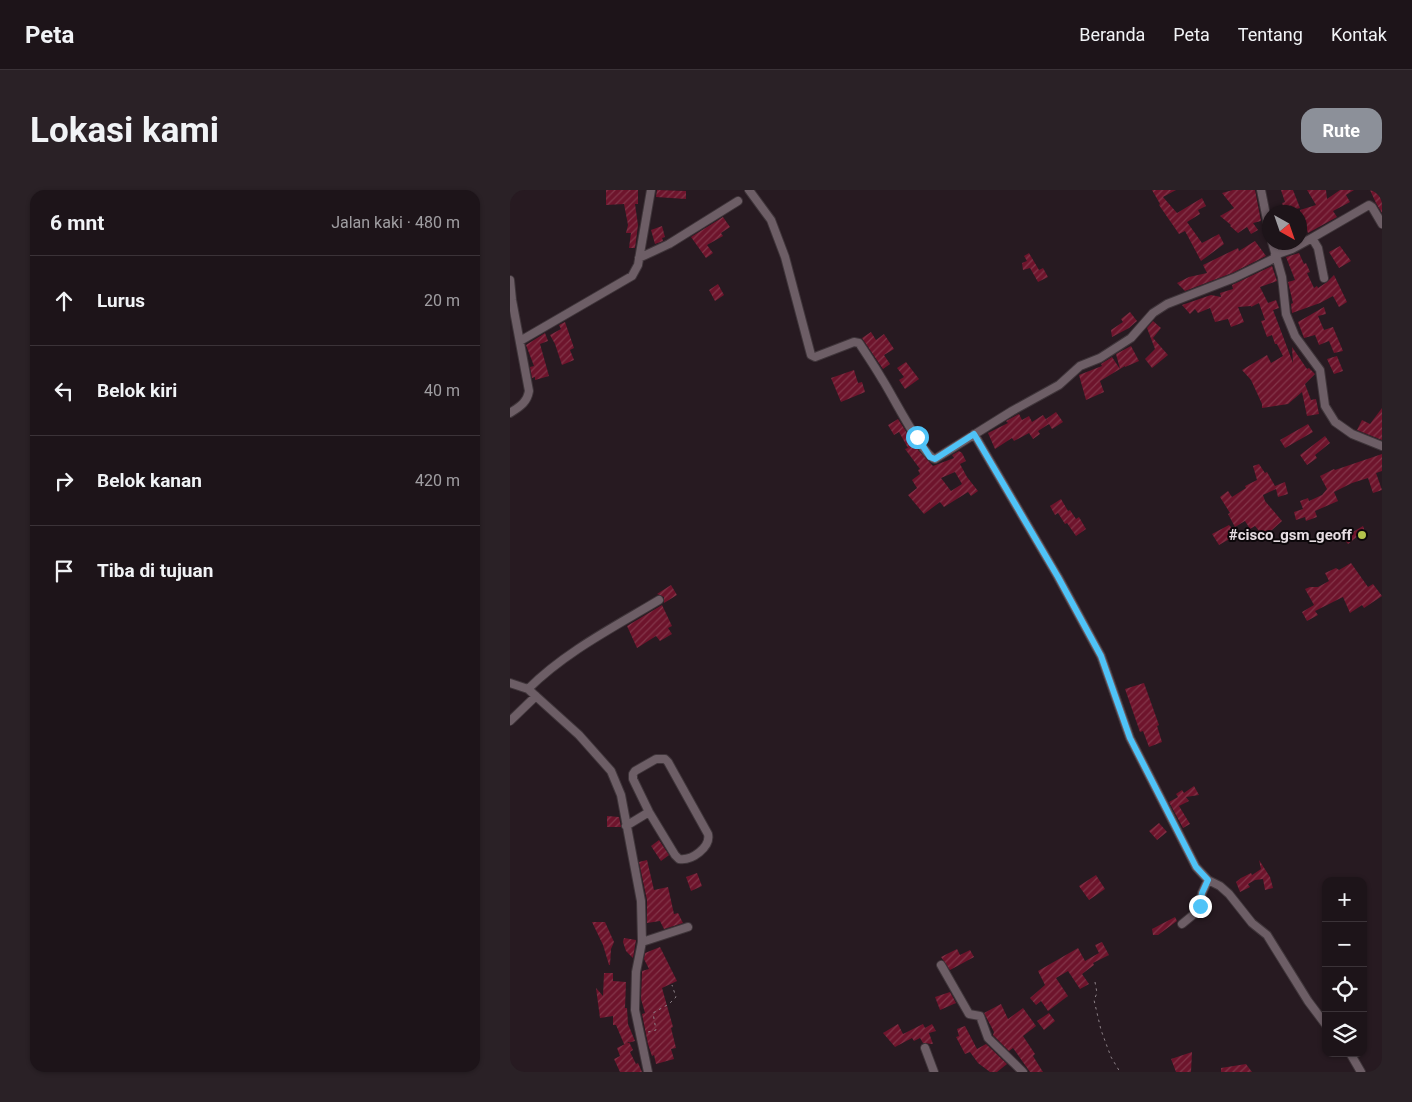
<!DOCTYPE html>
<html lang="id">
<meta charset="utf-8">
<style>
:root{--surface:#1d1419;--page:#2a2126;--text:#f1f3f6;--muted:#a09ea2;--line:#3b3338;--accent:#8c9099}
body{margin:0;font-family:Roboto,sans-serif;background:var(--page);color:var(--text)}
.controls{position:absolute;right:15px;bottom:15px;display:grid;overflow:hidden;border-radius:10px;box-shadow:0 1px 4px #0004}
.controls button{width:45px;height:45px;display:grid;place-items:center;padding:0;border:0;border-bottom:1px solid var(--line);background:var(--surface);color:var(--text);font:25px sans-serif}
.compass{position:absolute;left:752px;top:15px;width:45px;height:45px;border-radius:50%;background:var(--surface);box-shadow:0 1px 4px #0004;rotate:140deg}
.stop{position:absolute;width:15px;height:15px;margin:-11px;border:4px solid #4fc3f7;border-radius:50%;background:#fff}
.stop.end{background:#4fc3f7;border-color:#fff;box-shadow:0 1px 5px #0008}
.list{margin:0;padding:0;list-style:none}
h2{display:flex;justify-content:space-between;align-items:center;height:65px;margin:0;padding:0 20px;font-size:21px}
h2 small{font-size:16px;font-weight:400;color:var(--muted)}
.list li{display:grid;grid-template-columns:32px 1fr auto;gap:15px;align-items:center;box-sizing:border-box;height:90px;padding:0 20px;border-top:1px solid var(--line)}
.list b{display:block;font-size:19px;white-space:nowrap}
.list em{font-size:16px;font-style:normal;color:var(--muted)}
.icon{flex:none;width:28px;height:28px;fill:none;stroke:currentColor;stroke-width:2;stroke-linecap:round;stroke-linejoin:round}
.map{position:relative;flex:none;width:872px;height:882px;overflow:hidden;border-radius:15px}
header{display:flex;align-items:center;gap:30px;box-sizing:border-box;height:70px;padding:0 25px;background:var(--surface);border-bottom:1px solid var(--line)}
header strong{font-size:24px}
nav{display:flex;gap:28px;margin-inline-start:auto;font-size:18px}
.intro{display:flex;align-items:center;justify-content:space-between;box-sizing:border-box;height:120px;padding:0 30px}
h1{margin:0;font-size:35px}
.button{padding:12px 22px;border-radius:15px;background:var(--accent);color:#fff;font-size:18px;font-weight:700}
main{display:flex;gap:30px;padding:0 30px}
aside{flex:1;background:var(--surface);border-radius:15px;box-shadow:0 1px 4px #0004}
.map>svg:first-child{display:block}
</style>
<header>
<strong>Peta</strong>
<nav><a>Beranda</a><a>Peta</a><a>Tentang</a><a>Kontak</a></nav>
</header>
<div class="intro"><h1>Lokasi kami</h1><a class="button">Rute</a></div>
<main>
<aside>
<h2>6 mnt<small>Jalan kaki · 480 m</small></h2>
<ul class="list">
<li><svg class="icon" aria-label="ahead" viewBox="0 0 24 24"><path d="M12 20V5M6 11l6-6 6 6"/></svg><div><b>Lurus</b></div><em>20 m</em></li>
<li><svg class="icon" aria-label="left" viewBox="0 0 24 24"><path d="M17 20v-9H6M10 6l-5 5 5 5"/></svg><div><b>Belok kiri</b></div><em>40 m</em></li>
<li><svg class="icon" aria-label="right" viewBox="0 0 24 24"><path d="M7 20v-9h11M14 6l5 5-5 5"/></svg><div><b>Belok kanan</b></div><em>420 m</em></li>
<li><svg class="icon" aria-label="arrive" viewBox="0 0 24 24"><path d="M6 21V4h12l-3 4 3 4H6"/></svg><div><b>Tiba di tujuan</b></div></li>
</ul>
</aside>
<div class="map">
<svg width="872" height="882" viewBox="0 0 872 882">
<defs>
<pattern id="building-hatch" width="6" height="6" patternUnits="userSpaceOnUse" patternTransform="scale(1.25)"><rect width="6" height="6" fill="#6e142c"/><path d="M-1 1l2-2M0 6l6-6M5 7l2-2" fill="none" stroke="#83364a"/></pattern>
</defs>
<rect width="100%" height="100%" fill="#271a21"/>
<!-- building -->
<path fill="url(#building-hatch)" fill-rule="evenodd" d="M 96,0 L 128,0 L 128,14 L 125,14 L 128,35 L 125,58 L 119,58 L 121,43 L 116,43 L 118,35 L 114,14 L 96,15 Z
M 147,0 L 176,1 L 176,9 L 146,7 Z
M 642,0 L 666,0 L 653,7 L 667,23 L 692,8 L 696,16 L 688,20 L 690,24 L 677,32 L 692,53 L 709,44 L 714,54 L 691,71 L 675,41 L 669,44 L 649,15 L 650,14 Z
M 723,0 L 745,0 L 751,31 L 743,33 L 748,40 L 741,44 L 737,37 L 728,43 L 720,36 L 721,35 L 710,26 L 724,18 L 712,3 Z
M 771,0 L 783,0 L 790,18 L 775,22 L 772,13 L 775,12 Z
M 797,0 L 816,0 L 817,9 L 830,0 L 844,0 L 836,5 L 840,12 L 823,21 L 827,27 L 798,43 L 794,32 L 790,33 L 790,20 L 806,15 Z
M 860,0 L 872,0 L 872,23 L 866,13 Z
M 213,27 L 220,37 L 211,43 L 213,46 L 197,55 L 203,63 L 196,68 L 181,47 Z
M 152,36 L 155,47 L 152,48 L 153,51 L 145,54 L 141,40 Z
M 745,51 L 756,66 L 722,83 L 675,101 L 667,93 L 679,87 L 697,83 L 693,75 L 728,58 L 729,61 Z
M 830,56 L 841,71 L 829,78 L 819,62 Z
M 519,63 L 529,80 L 533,78 L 538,87 L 528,92 L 520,78 L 513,80 L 512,73 L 517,71 L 514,66 Z
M 789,63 L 794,74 L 796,73 L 800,82 L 797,83 L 804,98 L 807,96 L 808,98 L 817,92 L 824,85 L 837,112 L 829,117 L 823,106 L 810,113 L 782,123 L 781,114 L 783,113 L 778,92 L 785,90 L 776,67 Z
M 762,76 L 767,91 L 750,97 L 758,113 L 766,110 L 769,118 L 763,120 L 783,173 L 782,157 L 797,179 L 799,178 L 805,184 L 795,194 L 801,210 L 806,209 L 809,224 L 797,226 L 792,202 L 778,214 L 752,218 L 752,214 L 741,190 L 732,180 L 757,165 L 761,173 L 773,166 L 767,154 L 765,154 L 762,145 L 757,147 L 751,131 L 755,130 L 749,113 L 741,117 L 741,116 L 728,117 L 734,132 L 721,137 L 718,129 L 705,132 L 700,118 L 688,123 L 685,119 L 680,124 L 672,115 L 701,105 L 711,107 L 710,103 L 723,99 L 722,95 Z
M 208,94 L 214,105 L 205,111 L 199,100 Z
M 814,117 L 816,124 L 808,126 L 814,140 L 823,137 L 833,161 L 824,163 L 819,151 L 809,155 L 805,145 L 794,148 L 788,132 Z
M 620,122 L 627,131 L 619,138 L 602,147 L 601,140 L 613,132 L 611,129 Z
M 643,131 L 651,138 L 643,148 L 658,165 L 642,178 L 635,169 L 645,159 L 637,138 Z
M 55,132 L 64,158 L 60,160 L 64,170 L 52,175 L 45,154 L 40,145 L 51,139 L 49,135 Z
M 361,142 L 366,150 L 374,144 L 384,159 L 374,165 L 380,174 L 373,179 L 352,148 Z
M 35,143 L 38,151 L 30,154 L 39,186 L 25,190 L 25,187 L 22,188 L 20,177 L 24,176 L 16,155 Z
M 621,156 L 629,171 L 615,177 L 615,176 L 590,191 L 594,202 L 576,210 L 569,185 L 592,176 L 591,174 L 602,167 L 610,179 L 606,164 Z
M 827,166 L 833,181 L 824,184 L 817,169 Z
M 396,172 L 409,189 L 395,199 L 389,190 L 394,187 L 387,178 Z
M 344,180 L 348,193 L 352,192 L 355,202 L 331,212 L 321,188 Z
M 872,218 L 872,250 L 847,240 L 852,230 L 860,234 Z
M 546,222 L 553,232 L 542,239 L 536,229 Z
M 509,224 L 512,230 L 519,226 L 522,232 L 533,225 L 539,234 L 528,241 L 530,244 L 523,249 L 519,243 L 504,251 L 502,248 L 485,259 L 478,243 L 498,233 L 496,231 Z
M 388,229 L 408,260 L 423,276 L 444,268 L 442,265 L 449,261 L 452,263 L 456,271 L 450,274 L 457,287 L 468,301 L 461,306 L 458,302 L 434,317 L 430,312 L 414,324 L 398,305 L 407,298 L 402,290 L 410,284 L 408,280 L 410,279 L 395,259 L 398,258 L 389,242 L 384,245 L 378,235 ZM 445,282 L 452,294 L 441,301 L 431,288 Z
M 798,234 L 803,242 L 775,258 L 770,250 Z
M 815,246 L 820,253 L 805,265 L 807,268 L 797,275 L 790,265 Z
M 872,264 L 872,281 L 866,283 L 872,300 L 863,303 L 858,288 L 842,293 L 824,302 L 828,311 L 805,321 L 807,327 L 796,331 L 795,327 L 786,330 L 784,322 L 793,319 L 790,311 L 798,308 L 799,311 L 812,305 L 817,299 L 810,286 L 824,279 L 825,280 Z
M 749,274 L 755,283 L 757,282 L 765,296 L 775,292 L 778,304 L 768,307 L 766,299 L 753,305 L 755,311 L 772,331 L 754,347 L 745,336 L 740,339 L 735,331 L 725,337 L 718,324 L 720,323 L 710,307 L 718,301 L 722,307 L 736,298 L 735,296 L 747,290 L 743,276 Z
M 551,309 L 558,321 L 560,320 L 566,329 L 569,327 L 576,339 L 566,346 L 557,333 L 555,334 L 548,323 L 545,325 L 540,316 Z
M 719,335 L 728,344 L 709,355 L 702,344 Z
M 853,336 L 857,347 L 852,350 L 849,345 L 838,354 L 833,348 Z
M 841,373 L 858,397 L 863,394 L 872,406 L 854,418 L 852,415 L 840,423 L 833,407 L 805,421 L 808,425 L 797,431 L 792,422 L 804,415 L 795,399 L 800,397 L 808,397 L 819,391 L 815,383 L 826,378 L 829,380 Z
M 161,395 L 167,405 L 154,413 L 154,407 L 147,404 Z
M 152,415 L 162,436 L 158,438 L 162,444 L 150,451 L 146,446 L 127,458 L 117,436 Z
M 634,493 L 649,535 L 647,536 L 652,552 L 639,557 L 633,541 L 630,542 L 615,499 Z
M 684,596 L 689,605 L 676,607 L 679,611 L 669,616 L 680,634 L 673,638 L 659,612 L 668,607 L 666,604 L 672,600 L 674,603 Z
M 97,626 L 109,627 L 111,637 L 97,637 Z
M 649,633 L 657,642 L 647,650 L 639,641 Z
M 149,650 L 159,665 L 151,671 L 141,656 Z
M 137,670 L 144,700 L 158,697 L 164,724 L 168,723 L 173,733 L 154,739 L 150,731 L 137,733 L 137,710 L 129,672 Z
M 749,670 L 760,687 L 763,698 L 755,700 L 753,689 L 745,690 L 738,694 L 740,697 L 730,702 L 726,692 L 731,688 L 741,683 L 742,685 L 751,679 Z
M 187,683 L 192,696 L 181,701 L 176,687 Z
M 586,685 L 595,699 L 579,710 L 569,696 Z
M 665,727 L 667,731 L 648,745 L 643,745 L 642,739 Z
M 82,732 L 95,732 L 104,752 L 101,759 L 100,775 L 99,775 L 93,755 Z
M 114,748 L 126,750 L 123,768 L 116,761 L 113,752 Z
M 592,752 L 599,765 L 583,773 L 584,775 L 572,784 L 579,794 L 570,799 L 558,781 L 546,788 L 558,806 L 538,821 L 531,811 L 526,815 L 520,808 L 535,795 L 528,781 L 568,758 L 575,771 L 589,763 L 585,755 Z
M 150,757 L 167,791 L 152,798 L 163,837 L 161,838 L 166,858 L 161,859 L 164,869 L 146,874 L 144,865 L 142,866 L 138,854 L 132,824 L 135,823 L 131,809 L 132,783 L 132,781 L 139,779 L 134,769 L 135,763 Z
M 447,759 L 450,765 L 460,760 L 464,767 L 440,780 L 431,767 Z
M 94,783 L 103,783 L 103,791 L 116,792 L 115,818 L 117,818 L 118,834 L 125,851 L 114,854 L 106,835 L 103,835 L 103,826 L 90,828 L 86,798 L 93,806 Z
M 440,802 L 446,813 L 430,820 L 425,807 Z
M 491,814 L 498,829 L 513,818 L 526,836 L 513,846 L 525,864 L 523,866 L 533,882 L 520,882 L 503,858 L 499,861 L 483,845 L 484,842 L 474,823 Z
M 539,823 L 545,831 L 534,840 L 527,831 Z
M 388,834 L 393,844 L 413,834 L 415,838 L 422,834 L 426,841 L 419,843 L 423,854 L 413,853 L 410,848 L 404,851 L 402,848 L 385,857 L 373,843 Z
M 455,836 L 467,859 L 476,854 L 497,874 L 487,882 L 480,882 L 468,873 L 460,862 L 455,864 L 446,847 L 449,846 L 447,839 Z
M 119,852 L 123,860 L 120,862 L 126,874 L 128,873 L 132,882 L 110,882 L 104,869 L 110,866 L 107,858 Z
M 682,862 L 681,882 L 666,882 L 661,869 Z
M 736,874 L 742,882 L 711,882 L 711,878 Z"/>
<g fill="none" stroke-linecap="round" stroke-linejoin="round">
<defs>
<path id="street" d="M 239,0 L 261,30 L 275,67 L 301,165 L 305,167 L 344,152 L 349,153 C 357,165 365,177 372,189 C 382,204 412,265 425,269 L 502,221 L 549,195 L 570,176 L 590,168 L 621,148 L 643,123 L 657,114 L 724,88 L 767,67
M 751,0 L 759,40
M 802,48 L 859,15 L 862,17 L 872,34
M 762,52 L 772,87 L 776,124 L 785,146 L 810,180 L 815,216 L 825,232 L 842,244 L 872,256
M 765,65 L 782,59 L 802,48 L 808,58 L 814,88
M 129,68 L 159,54 L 228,11
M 0,90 L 2,110 L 19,201 C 17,213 9,217 0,223
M 10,151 L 122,86 L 128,75 L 141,0
M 464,244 L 548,387 L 591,466 L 620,548 L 686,677 L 698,690 L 710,696 L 719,704 L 742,733 L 757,745 L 798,811 L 816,835
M 0,493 L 18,499 L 69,545 L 101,581 L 111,605 L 131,711 L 132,752 L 126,782 L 125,820 L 138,882
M 18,499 C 55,462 104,437 149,410
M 0,531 L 26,506
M 146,569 L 155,569 L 158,572 L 198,644 C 201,657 182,671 169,669 L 165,665 L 139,622 L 123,589 L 123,584 L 125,581 Z
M 116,636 L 139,622
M 672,734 L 689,720 L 692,703 L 698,690
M 132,752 L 178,737
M 431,775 L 459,824 L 470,826 L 478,848 L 513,882
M 415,858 L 424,882
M 840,863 L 851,882"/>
</defs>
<!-- street casing -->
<use href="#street" stroke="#3f353a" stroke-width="10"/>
<!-- path -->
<path stroke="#8d8288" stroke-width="1" stroke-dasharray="2.5 4" stroke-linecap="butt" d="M 585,792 L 587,803 L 584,810 L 591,840 L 601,867 L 610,882
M 138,842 L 146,840 L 143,823 L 159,814 L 166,807 L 162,795"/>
<!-- street -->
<use href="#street" stroke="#6d5e66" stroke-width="8"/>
</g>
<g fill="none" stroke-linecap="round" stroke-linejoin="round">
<!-- route -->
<path stroke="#4fc3f7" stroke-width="6" d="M 407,247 L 420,267 L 425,269 L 464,244 L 548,387 L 591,466 L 620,548 L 686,677 L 698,690 L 692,703 L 690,716"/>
</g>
<!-- markers -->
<circle fill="#b3c24b" stroke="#0c070a" stroke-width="2" cx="852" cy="345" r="5"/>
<g text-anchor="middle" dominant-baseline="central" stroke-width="4" stroke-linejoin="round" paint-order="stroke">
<!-- poi labels -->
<g font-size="15" font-weight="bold" fill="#e6dde2" stroke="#0c070a" text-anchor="end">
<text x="842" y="345">#cisco_gsm_geoff</text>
</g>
</g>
</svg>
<div class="controls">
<button>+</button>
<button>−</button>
<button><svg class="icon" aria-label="locate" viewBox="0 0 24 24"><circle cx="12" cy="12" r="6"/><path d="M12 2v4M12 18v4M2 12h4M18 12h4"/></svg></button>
<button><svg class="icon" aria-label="layers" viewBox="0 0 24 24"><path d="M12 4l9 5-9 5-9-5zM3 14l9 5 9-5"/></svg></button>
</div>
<svg class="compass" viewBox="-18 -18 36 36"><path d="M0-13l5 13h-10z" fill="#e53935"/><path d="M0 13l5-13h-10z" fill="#a09ea2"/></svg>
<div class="stop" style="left:407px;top:247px"></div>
<div class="stop end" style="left:690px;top:716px"></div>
</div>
</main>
